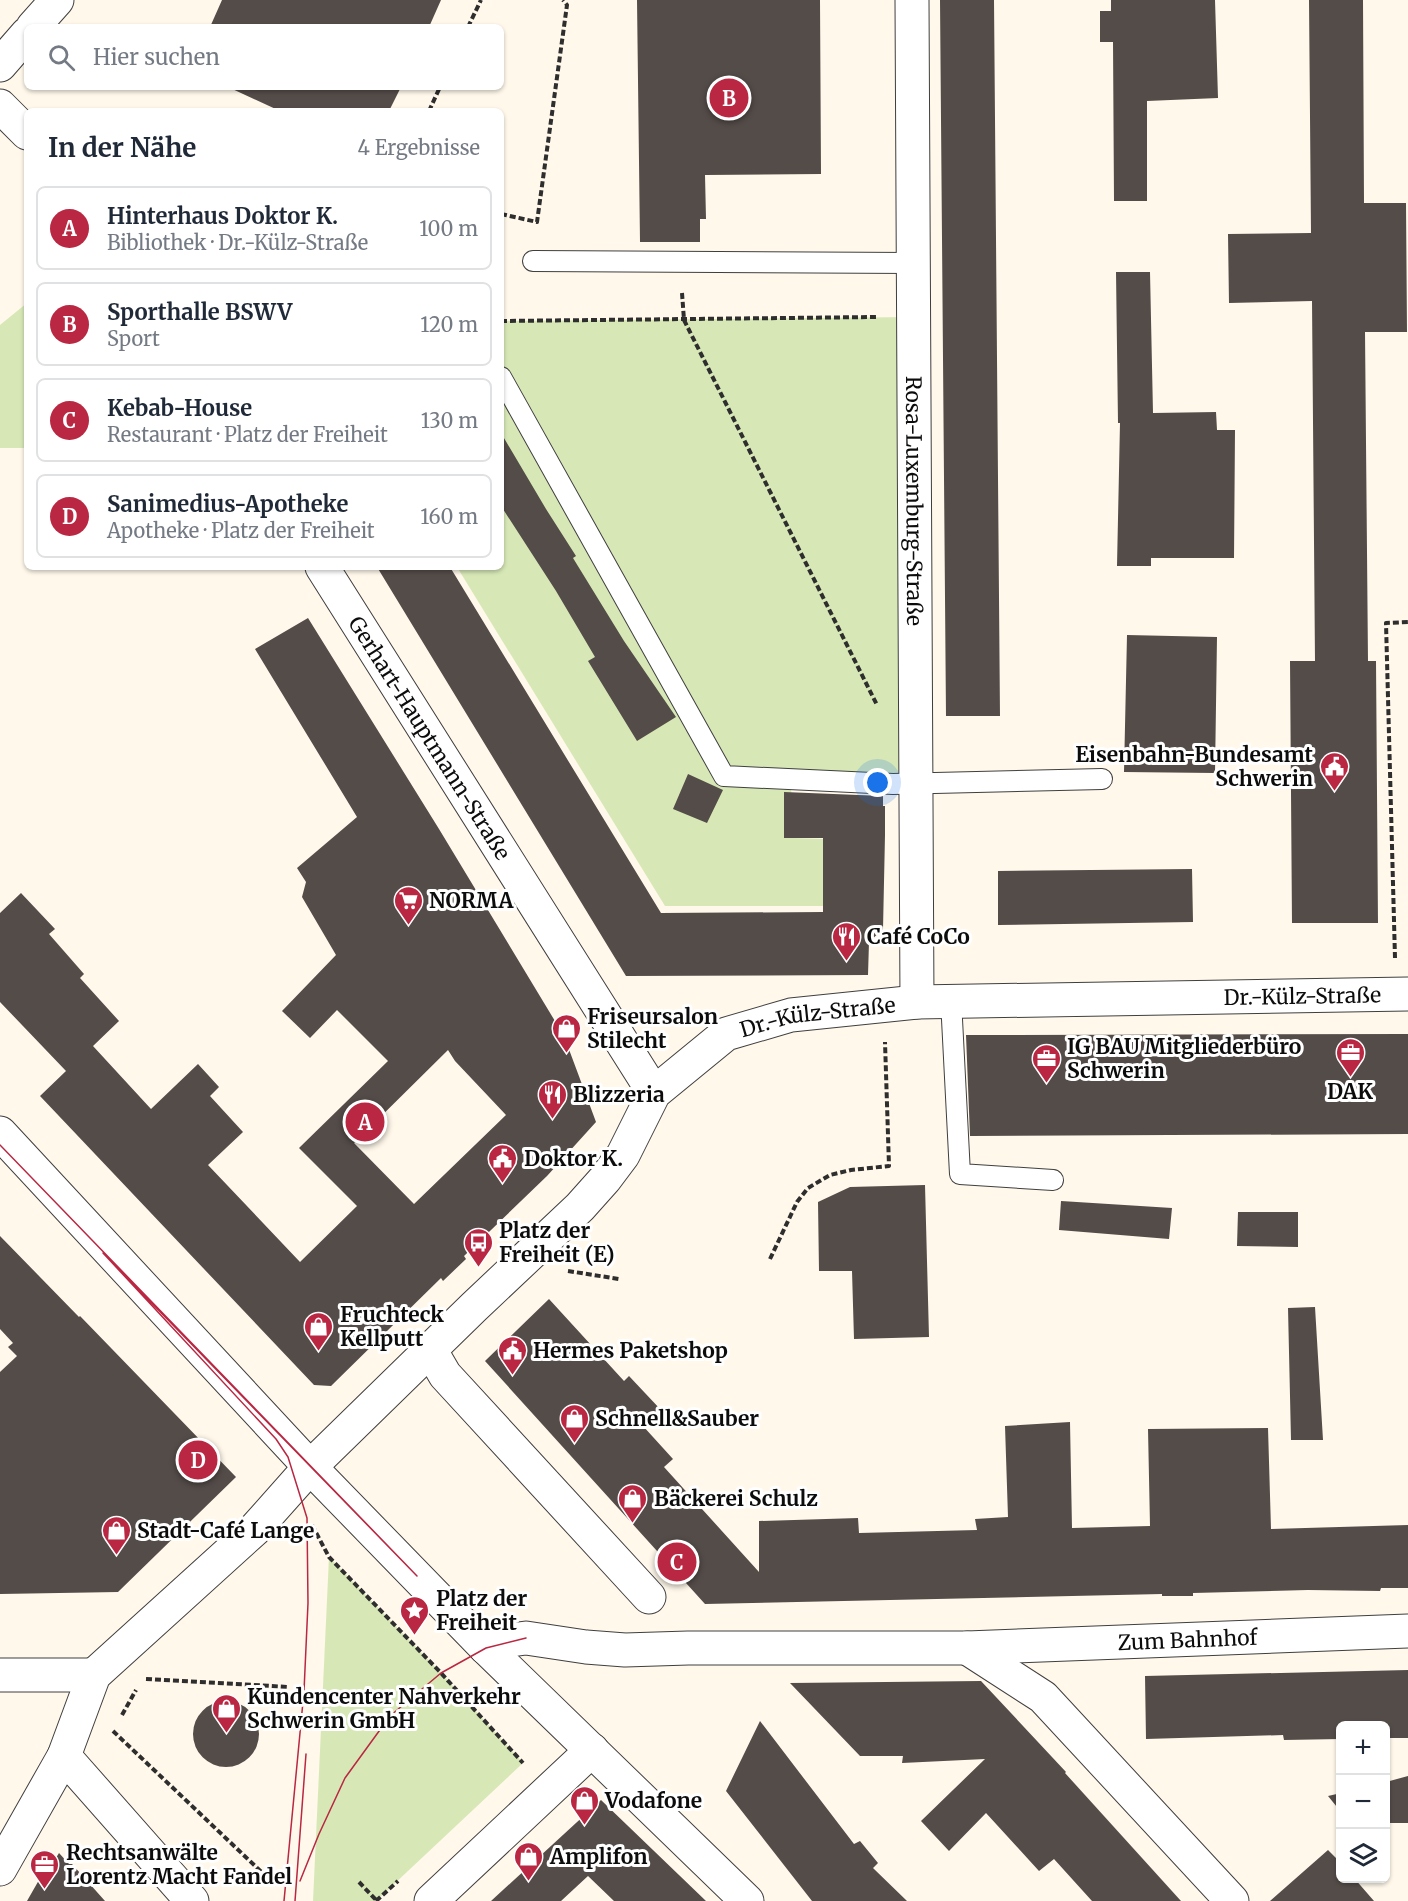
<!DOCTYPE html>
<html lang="de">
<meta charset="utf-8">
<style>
:root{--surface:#fff;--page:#f6f6f7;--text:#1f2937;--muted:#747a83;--line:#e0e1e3;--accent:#b92742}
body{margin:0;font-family:Merriweather,serif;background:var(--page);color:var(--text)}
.controls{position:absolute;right:18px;bottom:18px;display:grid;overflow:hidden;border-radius:9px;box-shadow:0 2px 4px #0004}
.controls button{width:54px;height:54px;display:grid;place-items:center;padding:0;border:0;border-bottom:2px solid var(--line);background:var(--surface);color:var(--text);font:30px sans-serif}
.you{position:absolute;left:878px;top:783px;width:21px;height:21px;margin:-15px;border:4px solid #fff;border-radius:50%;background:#1a73e8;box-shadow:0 0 0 9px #1a73e833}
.badge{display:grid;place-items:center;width:39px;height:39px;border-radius:50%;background:var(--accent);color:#fff;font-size:20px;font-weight:700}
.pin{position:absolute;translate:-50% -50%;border:3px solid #fff;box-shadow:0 2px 6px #0006}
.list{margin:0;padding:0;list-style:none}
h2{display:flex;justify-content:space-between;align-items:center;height:78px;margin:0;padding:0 24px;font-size:26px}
h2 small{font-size:20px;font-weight:400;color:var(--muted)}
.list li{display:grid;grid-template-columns:39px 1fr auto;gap:18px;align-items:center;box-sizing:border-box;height:84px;margin:0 12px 12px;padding:0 12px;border:2px solid var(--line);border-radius:9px}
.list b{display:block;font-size:22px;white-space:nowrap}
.list p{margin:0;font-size:20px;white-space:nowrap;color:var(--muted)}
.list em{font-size:20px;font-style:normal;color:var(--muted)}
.icon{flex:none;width:33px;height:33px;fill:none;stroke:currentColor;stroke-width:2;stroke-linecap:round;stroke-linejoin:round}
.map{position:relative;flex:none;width:1408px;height:1901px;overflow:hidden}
.search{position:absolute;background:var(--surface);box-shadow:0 2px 4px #0004;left:24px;top:24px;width:480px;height:66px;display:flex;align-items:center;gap:15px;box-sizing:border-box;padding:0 21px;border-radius:9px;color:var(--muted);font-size:22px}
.panel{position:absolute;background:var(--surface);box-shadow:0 2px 4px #0004;left:24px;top:108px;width:480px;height:462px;border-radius:9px}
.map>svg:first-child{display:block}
</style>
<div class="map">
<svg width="1408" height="1901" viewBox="0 0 1408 1901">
<rect width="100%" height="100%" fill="#fff8eb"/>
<!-- green -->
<path fill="#d7e8b6" d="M 27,303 L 27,448 L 0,448 L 0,325 Z
M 914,317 L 916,784 L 791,787 L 794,838 L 825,839 L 825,906 L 665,906 L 457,567 L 501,567 L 501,321 Z
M 329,1557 L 441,1673 L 523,1763 L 376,1901 L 313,1901 Z"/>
<!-- building -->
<path fill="#544c49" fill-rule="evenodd" d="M 222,0 L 441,0 L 429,27 L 210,27 Z
M 637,0 L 820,0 L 821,174 L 705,175 L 706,219 L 700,219 L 700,242 L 640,242 Z
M 940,0 L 994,0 L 1000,716 L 946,716 Z
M 1111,0 L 1215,0 L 1218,98 L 1147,101 L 1147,201 L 1114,201 L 1113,42 L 1100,42 L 1100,11 L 1111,11 Z
M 1309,0 L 1363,0 L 1364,203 L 1406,203 L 1407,332 L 1365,332 L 1368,661 L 1376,661 L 1378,923 L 1292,923 L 1290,661 L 1315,661 L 1312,301 L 1229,303 L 1228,234 L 1311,233 Z
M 228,87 L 401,87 L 389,111 L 280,111 Z
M 1116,272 L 1150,272 L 1153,413 L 1216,412 L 1217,430 L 1235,430 L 1234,558 L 1151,558 L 1151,566 L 1117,566 L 1120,423 L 1118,423 Z
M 501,433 L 546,509 L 576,556 L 573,558 L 624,641 L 676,717 L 637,741 L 588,661 L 595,657 L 556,591 L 501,506 Z
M 377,567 L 450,567 L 661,913 L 823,912 L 823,838 L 784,838 L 784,792 L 883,796 L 883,806 L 885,806 L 885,835 L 883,929 L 869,942 L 868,975 L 626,976 Z
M 308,618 L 439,829 L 564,1036 L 596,1122 L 547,1176 L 464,1256 L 466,1259 L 443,1281 L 441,1278 L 331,1386 L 314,1385 L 40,1096 L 66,1071 L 0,1002 L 0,913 L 21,893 L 55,929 L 49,934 L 84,974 L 80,978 L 119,1021 L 93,1046 L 151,1109 L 198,1064 L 219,1087 L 210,1096 L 243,1132 L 208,1165 L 300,1262 L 357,1206 L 299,1148 L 388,1061 L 337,1010 L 310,1038 L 282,1011 L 336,955 L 302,897 L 306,882 L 297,868 L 357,817 L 255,649 ZM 448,1050 L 455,1061 L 506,1115 L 414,1204 L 354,1143 Z
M 1127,635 L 1217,637 L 1215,773 L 1124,772 Z
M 688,774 L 723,790 L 707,823 L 673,809 Z
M 1192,869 L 1193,922 L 998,925 L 998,871 Z
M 1408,1034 L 1408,1134 L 970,1136 L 966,1035 Z
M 925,1185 L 929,1337 L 854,1339 L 852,1271 L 819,1271 L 818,1202 L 850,1187 Z
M 1061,1201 L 1172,1208 L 1169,1239 L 1059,1230 Z
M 1238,1212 L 1298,1212 L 1298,1247 L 1237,1246 Z
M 0,1236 L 79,1317 L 80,1316 L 236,1477 L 118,1592 L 0,1594 L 0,1372 L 17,1356 L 8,1347 L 13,1343 L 0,1329 Z
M 549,1299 L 624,1381 L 629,1376 L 661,1410 L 643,1426 L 673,1459 L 664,1467 L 759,1572 L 759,1521 L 858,1518 L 859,1533 L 977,1530 L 975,1519 L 1008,1517 L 1005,1426 L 1070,1422 L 1072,1528 L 1150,1526 L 1148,1429 L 1268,1428 L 1271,1529 L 1408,1525 L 1408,1588 L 1381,1588 L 1380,1591 L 1308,1590 L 1193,1593 L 1193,1596 L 1162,1596 L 1162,1594 L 705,1604 L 485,1361 Z
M 1315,1307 L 1323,1440 L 1291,1440 L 1288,1308 Z
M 1408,1670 L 1408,1738 L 1386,1738 L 1386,1725 L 1341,1725 L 1341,1739 L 1284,1740 L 1283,1735 L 1146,1739 L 1145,1676 Z
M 981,1681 L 1066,1772 L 1065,1773 L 1181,1901 L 1092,1901 L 1054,1859 L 1039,1871 L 986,1813 L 949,1851 L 921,1821 L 985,1759 L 902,1763 L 903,1756 L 860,1756 L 790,1683 Z
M193 1734a33 33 0 1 1 66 0a33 33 0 1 1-66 0Z
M 760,1721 L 854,1844 L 860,1841 L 878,1863 L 873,1868 L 907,1901 L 812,1901 L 726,1791 Z
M 1408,1776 L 1408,1823 L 1386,1823 L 1386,1782 Z
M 1341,1793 L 1341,1812 L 1328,1796 Z
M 601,1800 L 706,1901 L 614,1901 L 588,1876 L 561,1901 L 491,1901 Z
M 1328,1850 L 1341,1863 L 1341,1878 L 1354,1878 L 1374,1901 L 1270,1901 Z
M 59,1853 L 69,1864 L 72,1864 L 105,1901 L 27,1901 L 47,1866 L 51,1866 Z"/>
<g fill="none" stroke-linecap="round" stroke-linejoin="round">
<defs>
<path id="service" d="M 533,261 L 913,263
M 501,377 L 724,776 L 893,784 L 1102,779
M 951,1000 L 960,1174 L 1053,1180"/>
<g id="minor">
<path id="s1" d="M 912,0 L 917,1002"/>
<path d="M 0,106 L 27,133"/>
<path id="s2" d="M 322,567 L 654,1093"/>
<path d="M 0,1133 L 310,1467 L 486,1648 L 747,1901"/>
<path d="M 431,1351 L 445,1375 L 649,1597"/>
<path id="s3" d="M 486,1648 L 503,1641 L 526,1638 L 586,1647 L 625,1650 L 688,1648 L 967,1648 L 1408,1631"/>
<path d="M 967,1648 L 1043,1697 L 1232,1901"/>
<path d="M 0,1675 L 94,1675"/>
<path d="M 64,1756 L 192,1901"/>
<path id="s4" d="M 0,1869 L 64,1756 L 94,1675 L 254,1530 L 310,1467 L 474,1307 L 580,1207 L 605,1179 L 623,1155 L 654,1093 L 726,1034 L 791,1015 L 917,1002 L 1408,994"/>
<path d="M 431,1901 L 592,1750"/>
</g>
<path id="tertiary" d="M 33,27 L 57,0
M 0,65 L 27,34"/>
</defs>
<!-- service casing -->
<use href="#service" stroke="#3f3f3f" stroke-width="22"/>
<!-- minor casing -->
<use href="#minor" stroke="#3f3f3f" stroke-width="35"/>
<!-- tertiary casing -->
<use href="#tertiary" stroke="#3f3f3f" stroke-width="35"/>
<!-- path -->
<path stroke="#2e2e2e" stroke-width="4" stroke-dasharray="6 3" stroke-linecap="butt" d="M 468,27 L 481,0
M 429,111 L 440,87
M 501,214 L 537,222 L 567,5 L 563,0
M 682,293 L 684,320 L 877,705
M 501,321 L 878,317
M 1395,958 L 1386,623 L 1408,622
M 770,1259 L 797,1202 L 808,1188 L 830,1175 L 851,1170 L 889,1166 L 885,1042
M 568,1271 L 619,1279
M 312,1525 L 329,1557 L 441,1673 L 523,1763
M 146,1679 L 289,1687
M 122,1715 L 136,1690
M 113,1731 L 272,1882
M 359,1882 L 377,1901
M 376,1901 L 398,1881"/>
<!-- service -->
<use href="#service" stroke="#fff" stroke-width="20"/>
<!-- minor -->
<use href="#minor" stroke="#fff" stroke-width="33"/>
<!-- tertiary -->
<use href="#tertiary" stroke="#fff" stroke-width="33"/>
<!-- tram -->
<path stroke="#b92742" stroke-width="1.5" d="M 0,1145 L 417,1576 L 103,1253 L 276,1439 L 288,1457 L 307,1518 L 308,1603 L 304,1691 L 284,1901
M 300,1881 L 319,1834 L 345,1778 L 390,1716 L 441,1673 L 486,1648 L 526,1638
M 295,1901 L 306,1754"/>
</g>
<!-- icons -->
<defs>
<symbol id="civic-pin" viewBox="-11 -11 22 30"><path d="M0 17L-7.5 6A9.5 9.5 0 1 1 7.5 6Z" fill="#b92742" stroke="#fff"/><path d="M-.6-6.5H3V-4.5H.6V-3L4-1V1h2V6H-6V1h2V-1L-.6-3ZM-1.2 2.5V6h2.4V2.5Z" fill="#fff"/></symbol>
<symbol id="supermarket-pin" viewBox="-11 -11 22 30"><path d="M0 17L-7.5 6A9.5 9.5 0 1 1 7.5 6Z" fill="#b92742" stroke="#fff"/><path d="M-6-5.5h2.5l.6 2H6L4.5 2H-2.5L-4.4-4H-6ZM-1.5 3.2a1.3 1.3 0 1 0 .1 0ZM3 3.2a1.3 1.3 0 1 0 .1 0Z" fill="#fff"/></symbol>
<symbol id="restaurant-pin" viewBox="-11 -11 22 30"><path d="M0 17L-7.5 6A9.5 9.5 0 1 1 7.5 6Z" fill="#b92742" stroke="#fff"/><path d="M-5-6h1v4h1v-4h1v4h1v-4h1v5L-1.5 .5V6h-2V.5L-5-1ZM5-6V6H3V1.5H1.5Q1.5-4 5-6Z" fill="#fff"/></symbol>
<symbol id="shop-pin" viewBox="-11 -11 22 30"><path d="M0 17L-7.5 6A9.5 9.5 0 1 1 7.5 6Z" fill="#b92742" stroke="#fff"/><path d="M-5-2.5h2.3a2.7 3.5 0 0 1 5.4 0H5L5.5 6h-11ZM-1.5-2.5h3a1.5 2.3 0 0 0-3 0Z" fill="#fff"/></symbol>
<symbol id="office-pin" viewBox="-11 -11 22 30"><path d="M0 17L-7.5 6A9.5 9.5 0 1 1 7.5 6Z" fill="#b92742" stroke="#fff"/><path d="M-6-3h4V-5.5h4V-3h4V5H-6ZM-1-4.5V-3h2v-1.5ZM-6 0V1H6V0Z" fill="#fff"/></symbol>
<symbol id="bus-pin" viewBox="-11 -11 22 30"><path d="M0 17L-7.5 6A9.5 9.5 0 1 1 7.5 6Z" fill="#b92742" stroke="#fff"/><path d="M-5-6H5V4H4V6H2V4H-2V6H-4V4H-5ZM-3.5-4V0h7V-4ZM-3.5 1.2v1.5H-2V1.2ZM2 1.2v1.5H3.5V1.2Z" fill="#fff"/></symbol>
<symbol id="sight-pin" viewBox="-11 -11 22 30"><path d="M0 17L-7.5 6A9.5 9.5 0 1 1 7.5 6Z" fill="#b92742" stroke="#fff"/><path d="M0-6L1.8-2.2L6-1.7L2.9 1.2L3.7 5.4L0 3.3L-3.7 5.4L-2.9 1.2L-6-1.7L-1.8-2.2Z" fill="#fff"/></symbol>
</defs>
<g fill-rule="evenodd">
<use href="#civic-pin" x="1318" y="750" width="33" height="45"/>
<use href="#supermarket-pin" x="392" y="884" width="33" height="45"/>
<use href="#restaurant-pin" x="830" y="920" width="33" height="45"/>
<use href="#shop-pin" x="550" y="1012" width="33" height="45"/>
<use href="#office-pin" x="1334" y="1036" width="33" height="45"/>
<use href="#office-pin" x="1030" y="1042" width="33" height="45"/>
<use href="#restaurant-pin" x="536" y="1078" width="33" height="45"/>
<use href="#civic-pin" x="486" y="1142" width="33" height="45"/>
<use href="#bus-pin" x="462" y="1226" width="33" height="45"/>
<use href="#shop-pin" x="302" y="1310" width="33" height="45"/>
<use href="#civic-pin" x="496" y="1334" width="33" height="45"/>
<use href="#shop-pin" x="558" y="1402" width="33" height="45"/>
<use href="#shop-pin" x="616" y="1482" width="33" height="45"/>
<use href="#shop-pin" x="100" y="1514" width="33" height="45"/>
<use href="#sight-pin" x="398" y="1594" width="33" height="45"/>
<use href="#shop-pin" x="210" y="1692" width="33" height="45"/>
<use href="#shop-pin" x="568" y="1784" width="33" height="45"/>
<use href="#shop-pin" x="512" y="1840" width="33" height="45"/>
<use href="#office-pin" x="28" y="1848" width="33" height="45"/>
</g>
<g text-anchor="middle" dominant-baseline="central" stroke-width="6" stroke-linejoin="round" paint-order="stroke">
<!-- street labels -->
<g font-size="21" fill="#0c0c0c" stroke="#fff">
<text stroke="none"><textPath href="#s1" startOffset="501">Rosa-Luxemburg-Straße</textPath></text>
<text stroke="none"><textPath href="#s2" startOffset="202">Gerhart-Hauptmann-Straße</textPath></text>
<text stroke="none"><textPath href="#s4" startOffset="1701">Dr.-Külz-Straße</textPath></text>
<text stroke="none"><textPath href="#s4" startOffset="1215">Dr.-Külz-Straße</textPath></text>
<text stroke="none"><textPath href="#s3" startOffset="704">Zum Bahnhof</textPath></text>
</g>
<!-- poi labels -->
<g font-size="21" font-weight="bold" fill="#0c0c0c" stroke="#fff" text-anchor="start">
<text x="1313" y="754" text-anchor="end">Eisenbahn-Bundesamt<tspan x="1313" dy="24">Schwerin</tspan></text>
<text x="429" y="900">NORMA</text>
<text x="867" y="936">Café CoCo</text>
<text x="587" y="1016">Friseursalon<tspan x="587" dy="24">Stilecht</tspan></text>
<text x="1067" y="1046">IG BAU Mitgliederbüro<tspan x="1067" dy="24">Schwerin</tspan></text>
<text x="1350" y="1091" text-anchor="middle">DAK</text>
<text x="573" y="1094">Blizzeria</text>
<text x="524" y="1158">Doktor K.</text>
<text x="499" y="1230">Platz der<tspan x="499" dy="24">Freiheit (E)</tspan></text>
<text x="340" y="1314">Fruchteck<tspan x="340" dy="24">Kellputt</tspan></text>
<text x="533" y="1350">Hermes Paketshop</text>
<text x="595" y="1418">Schnell&amp;Sauber</text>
<text x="654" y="1498">Bäckerei Schulz</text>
<text x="137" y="1530">Stadt-Café Lange</text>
<text x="436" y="1598">Platz der<tspan x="436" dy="24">Freiheit</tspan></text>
<text x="247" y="1696">Kundencenter Nahverkehr<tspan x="247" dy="24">Schwerin GmbH</tspan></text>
<text x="605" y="1800">Vodafone</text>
<text x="66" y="1852">Rechtsanwälte<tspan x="66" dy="24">Lorentz Macht Fandel</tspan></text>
<text x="550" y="1856">Amplifon</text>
</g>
</g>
</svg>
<div class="controls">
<button>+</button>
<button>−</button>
<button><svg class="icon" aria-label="layers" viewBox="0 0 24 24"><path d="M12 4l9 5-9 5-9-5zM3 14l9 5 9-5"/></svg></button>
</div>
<div class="you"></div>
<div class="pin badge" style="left:365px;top:1122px">A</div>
<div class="pin badge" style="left:729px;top:98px">B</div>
<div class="pin badge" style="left:677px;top:1562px">C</div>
<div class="pin badge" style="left:198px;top:1460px">D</div>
<div class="search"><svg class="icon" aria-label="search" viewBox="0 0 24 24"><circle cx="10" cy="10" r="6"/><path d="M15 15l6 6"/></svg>Hier suchen</div>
<section class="panel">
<h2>In der Nähe<small>4 Ergebnisse</small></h2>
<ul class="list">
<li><span class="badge">A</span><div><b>Hinterhaus Doktor K.</b><p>Bibliothek · Dr.-Külz-Straße</p></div><em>100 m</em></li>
<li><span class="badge">B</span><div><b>Sporthalle BSWV</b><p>Sport</p></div><em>120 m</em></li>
<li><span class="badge">C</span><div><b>Kebab-House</b><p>Restaurant · Platz der Freiheit</p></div><em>130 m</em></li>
<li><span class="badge">D</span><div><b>Sanimedius-Apotheke</b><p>Apotheke · Platz der Freiheit</p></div><em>160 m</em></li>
</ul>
</section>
</div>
